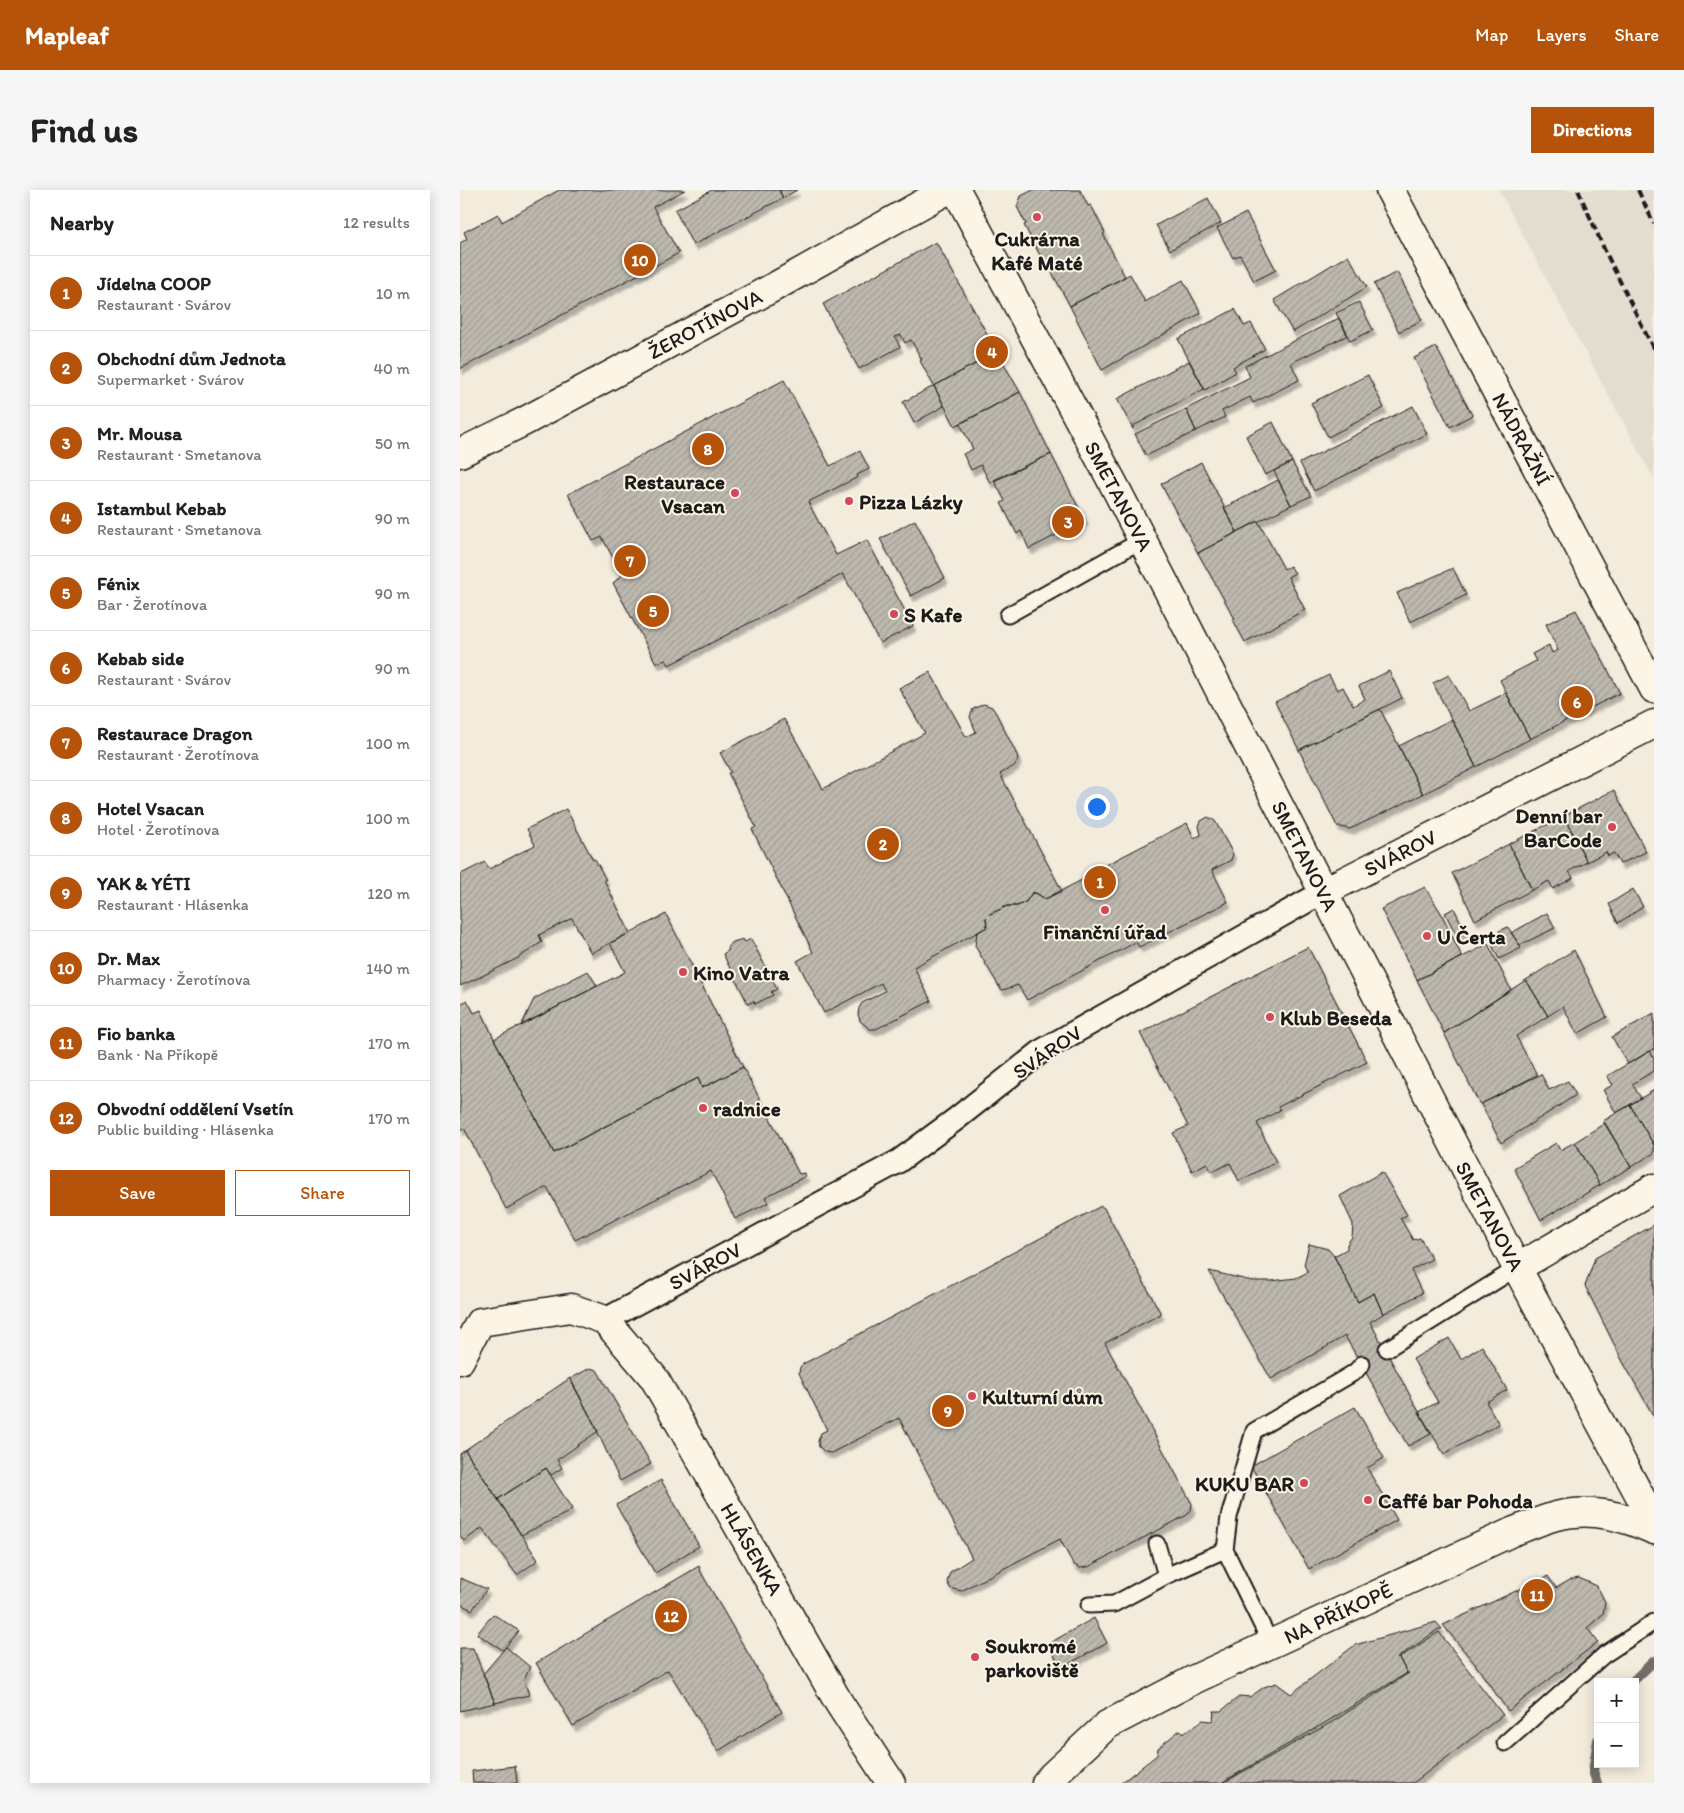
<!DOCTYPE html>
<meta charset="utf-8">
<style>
:root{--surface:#fff;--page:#f6f6f6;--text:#222;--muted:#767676;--line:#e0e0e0;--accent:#b45309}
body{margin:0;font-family:Itim,sans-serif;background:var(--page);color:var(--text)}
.controls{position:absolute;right:15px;bottom:15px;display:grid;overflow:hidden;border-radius:0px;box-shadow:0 2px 12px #0003}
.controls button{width:45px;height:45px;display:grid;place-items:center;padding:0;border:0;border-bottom:1px solid var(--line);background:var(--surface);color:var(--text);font:25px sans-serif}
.you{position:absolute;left:636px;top:616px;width:18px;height:18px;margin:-12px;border:4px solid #fff;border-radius:50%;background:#1a73e8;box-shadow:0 0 0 8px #1a73e833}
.badge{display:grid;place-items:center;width:32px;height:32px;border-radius:50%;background:var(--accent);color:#fff;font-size:16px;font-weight:700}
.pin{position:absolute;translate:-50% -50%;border:2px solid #fff;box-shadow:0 1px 5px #0006}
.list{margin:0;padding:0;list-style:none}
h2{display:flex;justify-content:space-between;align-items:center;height:65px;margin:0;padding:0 20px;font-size:21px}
h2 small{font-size:16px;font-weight:400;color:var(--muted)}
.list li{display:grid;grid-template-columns:32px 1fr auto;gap:15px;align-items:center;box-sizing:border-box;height:75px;padding:0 20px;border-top:1px solid var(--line)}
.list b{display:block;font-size:19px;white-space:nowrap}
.list p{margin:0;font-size:16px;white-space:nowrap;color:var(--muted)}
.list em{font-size:16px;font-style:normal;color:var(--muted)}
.actions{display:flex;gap:10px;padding:15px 20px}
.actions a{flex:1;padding:11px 0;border:1px solid var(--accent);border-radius:0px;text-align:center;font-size:18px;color:var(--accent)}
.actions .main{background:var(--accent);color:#fff}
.map{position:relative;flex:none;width:1194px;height:1593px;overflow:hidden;border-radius:0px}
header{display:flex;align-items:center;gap:30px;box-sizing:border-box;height:70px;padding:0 25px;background:var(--accent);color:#fff}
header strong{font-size:24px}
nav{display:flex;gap:28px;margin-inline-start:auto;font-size:18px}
.intro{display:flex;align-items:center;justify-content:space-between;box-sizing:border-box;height:120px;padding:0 30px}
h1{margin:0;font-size:35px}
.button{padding:12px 22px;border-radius:0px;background:var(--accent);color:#fff;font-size:18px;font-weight:700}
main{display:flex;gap:30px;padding:0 30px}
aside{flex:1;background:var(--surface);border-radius:0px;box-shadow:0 2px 12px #0003}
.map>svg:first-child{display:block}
</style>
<header>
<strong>Mapleaf</strong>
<nav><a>Map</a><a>Layers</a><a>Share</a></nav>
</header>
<div class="intro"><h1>Find us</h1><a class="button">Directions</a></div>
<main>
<aside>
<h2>Nearby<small>12 results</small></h2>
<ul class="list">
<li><span class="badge">1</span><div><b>Jídelna COOP</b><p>Restaurant · Svárov</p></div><em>10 m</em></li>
<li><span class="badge">2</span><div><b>Obchodní dům Jednota</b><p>Supermarket · Svárov</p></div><em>40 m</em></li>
<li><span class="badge">3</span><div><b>Mr. Mousa</b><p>Restaurant · Smetanova</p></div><em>50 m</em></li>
<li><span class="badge">4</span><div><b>Istambul Kebab</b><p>Restaurant · Smetanova</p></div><em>90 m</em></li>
<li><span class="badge">5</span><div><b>Fénix</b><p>Bar · Žerotínova</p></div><em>90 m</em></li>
<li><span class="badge">6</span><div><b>Kebab side</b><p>Restaurant · Svárov</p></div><em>90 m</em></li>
<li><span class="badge">7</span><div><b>Restaurace Dragon</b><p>Restaurant · Žerotínova</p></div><em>100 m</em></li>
<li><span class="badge">8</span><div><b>Hotel Vsacan</b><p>Hotel · Žerotínova</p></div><em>100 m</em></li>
<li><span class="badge">9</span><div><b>YAK &amp; YÉTI</b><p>Restaurant · Hlásenka</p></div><em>120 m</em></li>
<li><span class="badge">10</span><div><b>Dr. Max</b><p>Pharmacy · Žerotínova</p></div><em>140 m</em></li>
<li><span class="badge">11</span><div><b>Fio banka</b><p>Bank · Na Příkopě</p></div><em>170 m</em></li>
<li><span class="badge">12</span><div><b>Obvodní oddělení Vsetín</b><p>Public building · Hlásenka</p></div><em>170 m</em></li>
</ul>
<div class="actions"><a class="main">Save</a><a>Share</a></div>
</aside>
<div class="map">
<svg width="1194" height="1593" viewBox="0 0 1194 1593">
<defs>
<pattern id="building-hatch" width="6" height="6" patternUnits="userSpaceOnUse" patternTransform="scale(1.25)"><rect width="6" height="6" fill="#beb9ae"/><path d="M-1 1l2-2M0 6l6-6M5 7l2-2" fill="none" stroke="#a39e95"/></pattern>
<filter id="shadow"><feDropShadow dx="3" dy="5.5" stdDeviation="1" flood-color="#0004"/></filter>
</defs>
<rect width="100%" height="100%" fill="#f3ecdd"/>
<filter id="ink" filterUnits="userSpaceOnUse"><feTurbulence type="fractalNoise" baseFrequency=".02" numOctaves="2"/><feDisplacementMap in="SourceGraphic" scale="10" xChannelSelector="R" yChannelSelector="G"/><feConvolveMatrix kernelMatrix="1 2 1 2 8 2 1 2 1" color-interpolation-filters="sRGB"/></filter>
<g filter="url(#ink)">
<!-- built -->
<path fill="#e3ddcf" d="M 1039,0 L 1194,0 L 1194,289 L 1130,171 Z"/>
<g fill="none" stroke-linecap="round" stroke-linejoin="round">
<!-- stream -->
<path stroke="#716e68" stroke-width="10" d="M 1172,1492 L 1194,1471
M 1137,1593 L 1133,1581 L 1138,1550"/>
</g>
<!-- building -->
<path fill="url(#building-hatch)" stroke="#1c1c1c" filter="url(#shadow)" d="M 99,0 L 225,0 L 193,17 L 219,63 L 0,179 L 0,53 L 7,49 L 4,42 L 38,24 L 42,32 Z
M 252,0 L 319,0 L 323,8 L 233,55 L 215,20 Z
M 319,0 L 337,0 L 323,8 Z
M 573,0 L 620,0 L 628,16 L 631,15 L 645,43 L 643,44 L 665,87 L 610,116 L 583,66 L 581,67 L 564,35 L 566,34 L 557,17 L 561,6 Z
M 748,8 L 761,33 L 710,60 L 696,35 Z
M 786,23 L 816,80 L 794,91 L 780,65 L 773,68 L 757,38 Z
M 476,52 L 537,162 L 474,196 L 460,171 L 462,170 L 451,150 L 445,153 L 441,145 L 435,147 L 440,157 L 399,179 L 363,114 Z
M 888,65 L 907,97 L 833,142 L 814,110 Z
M 937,82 L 962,130 L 939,142 L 914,94 Z
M 670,84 L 685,112 L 723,90 L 741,123 L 642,180 L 610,116 Z
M 899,112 L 913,140 L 890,151 L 876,123 Z
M 775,119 L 784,136 L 791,133 L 805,159 L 773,177 L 776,182 L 745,200 L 718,149 Z
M 879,128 L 888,145 L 831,173 L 839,190 L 793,213 L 790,207 L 762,221 L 765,227 L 736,241 L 726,219 L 790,187 L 785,176 Z
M 976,157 L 1012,225 L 990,237 L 954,168 Z
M 537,162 L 560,202 L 495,236 L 474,196 Z
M 729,171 L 744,199 L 673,236 L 673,239 L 657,209 Z
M 908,185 L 924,218 L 868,247 L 851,213 Z
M 324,190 L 370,276 L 400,261 L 409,279 L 397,285 L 398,287 L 348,312 L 376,365 L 407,350 L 453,436 L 420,453 L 383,384 L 209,475 L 206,470 L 196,473 L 153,393 L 162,385 L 142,347 L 133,351 L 108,304 Z
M 474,196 L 484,216 L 454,233 L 443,212 Z
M 560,202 L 591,264 L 530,293 L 521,275 L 511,280 L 503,264 L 513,259 L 500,234 Z
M 953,216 L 967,244 L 854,301 L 840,273 Z
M 726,219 L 736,241 L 686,266 L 675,244 Z
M 813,232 L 832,272 L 805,285 L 786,246 Z
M 591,264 L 625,330 L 569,359 L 561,341 L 557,344 L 541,313 L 545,311 L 534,290 Z
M 741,272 L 777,342 L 738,363 L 701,294 Z
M 832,272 L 851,306 L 831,315 L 814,281 Z
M 818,290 L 831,315 L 777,342 L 764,318 Z
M 455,330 L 485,388 L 451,406 L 420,349 Z
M 798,331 L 824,379 L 830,376 L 835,383 L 828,387 L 845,420 L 785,452 L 773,430 L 775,429 L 738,363 Z
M 993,378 L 1006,405 L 950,432 L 937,403 Z
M 1116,420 L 1160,503 L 1070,549 L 1040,490 L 1076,471 L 1072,464 L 1089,455 L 1092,463 L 1098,460 L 1086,434 Z
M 929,481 L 942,508 L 839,560 L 815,512 L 869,485 L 877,500 L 883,497 L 893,516 L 905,509 L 899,496 Z
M 470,482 L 506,547 L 516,542 L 510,527 L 513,519 L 524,514 L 532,517 L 536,523 L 557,565 L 558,570 L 554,576 L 540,584 L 602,701 L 585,709 L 576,703 L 572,703 L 566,712 L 557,716 L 547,716 L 530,724 L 526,728 L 527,737 L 454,777 L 471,811 L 422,836 L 416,839 L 410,839 L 400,831 L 398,824 L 399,818 L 402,813 L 425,801 L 421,793 L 364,823 L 337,771 L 353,762 L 292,639 L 296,637 L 268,583 L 271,582 L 260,563 L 324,529 L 363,599 L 465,543 L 439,498 Z
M 989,485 L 1009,521 L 1046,503 L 1070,549 L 1016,577 L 973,493 Z
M 920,519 L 963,604 L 890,639 L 877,636 L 839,560 Z
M 992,529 L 1016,577 L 963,604 L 939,556 Z
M 1154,600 L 1186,662 L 1160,674 L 1154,663 L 1148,666 L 1146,662 L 1127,672 L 1104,626 Z
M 106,619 L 133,670 L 135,669 L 146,690 L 144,690 L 170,743 L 131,763 L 112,728 L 79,745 L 82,752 L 58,768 L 20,787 L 0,796 L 0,683 L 1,684 L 25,672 L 29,679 L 75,655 L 67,639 Z
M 1104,626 L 1127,672 L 1109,681 L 1113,688 L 1093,699 L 1089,691 L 1072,700 L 1049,654 Z
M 748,627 L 755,631 L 773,664 L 771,670 L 752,680 L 768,712 L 679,757 L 676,752 L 567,810 L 558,795 L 543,800 L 540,798 L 515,756 L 517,743 L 527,737 L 526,728 L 530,724 L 547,716 L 557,716 L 566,712 L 572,703 L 576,703 L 585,709 L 641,680 L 640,678 L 727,633 L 734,648 L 741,645 L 739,636 L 741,631 Z
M 1049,654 L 1072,700 L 1015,730 L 992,683 Z
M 965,697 L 981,723 L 1002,767 L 957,790 L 921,719 Z
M 1173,699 L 1183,717 L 1158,733 L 1149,714 Z
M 994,718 L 1005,742 L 997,746 L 985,723 Z
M 1087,723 L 1095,738 L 1060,755 L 1051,743 Z
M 206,724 L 283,877 L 242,898 L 238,888 L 94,963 L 34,849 L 165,782 L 150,753 Z
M 1048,737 L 1061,758 L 1039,769 L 1031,753 L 1042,748 L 1039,741 Z
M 283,749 L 285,752 L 291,749 L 317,799 L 311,802 L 313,805 L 295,814 L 294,811 L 288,814 L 263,764 L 269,760 L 267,757 L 273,752 Z
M 1028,754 L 1051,800 L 984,843 L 957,790 Z
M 848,757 L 907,872 L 818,917 L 820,920 L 797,933 L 816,972 L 779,991 L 770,973 L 752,982 L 747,973 L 732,981 L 713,943 L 728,936 L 680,843 Z
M 1114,760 L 1147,827 L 1117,844 L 1103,816 L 1088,826 L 1066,790 Z
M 128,781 L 137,796 L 61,836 L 74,809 Z
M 1066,790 L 1088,826 L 1056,846 L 1077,885 L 1021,914 L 1019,913 L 984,843 Z
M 7,810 L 14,823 L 21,820 L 34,849 L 94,963 L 238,888 L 242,898 L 283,877 L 339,984 L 344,983 L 346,986 L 305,1007 L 308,1013 L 275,1029 L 251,981 L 115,1050 L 87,997 L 46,1019 L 4,938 L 0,940 L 0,814 Z
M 1194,823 L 1194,859 L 1168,874 L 1152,847 Z
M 1190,861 L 1194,868 L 1194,881 L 1172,894 L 1181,908 L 1156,923 L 1143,900 L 1153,895 L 1147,886 Z
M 1081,884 L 1089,900 L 1108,891 L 1116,905 L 1041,953 L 1021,914 Z
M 1194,900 L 1194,955 L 1170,915 Z
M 1170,915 L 1194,955 L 1194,963 L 1171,977 L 1143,931 Z
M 1145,933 L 1171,977 L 1140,995 L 1115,952 Z
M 1115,952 L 1140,995 L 1081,1030 L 1054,978 L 1096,953 L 1100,960 Z
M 922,982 L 947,1025 L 940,1028 L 953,1050 L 960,1048 L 972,1069 L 951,1080 L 962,1103 L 923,1124 L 914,1103 L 898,1112 L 874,1066 L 887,1059 L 887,1054 L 892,1047 L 893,1034 L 880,1006 Z
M 641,1016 L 644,1018 L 701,1124 L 645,1153 L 732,1314 L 731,1320 L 727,1325 L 628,1377 L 620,1378 L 613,1374 L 600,1349 L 501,1401 L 490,1398 L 487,1392 L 490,1382 L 512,1368 L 439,1228 L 371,1263 L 365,1262 L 359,1257 L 358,1251 L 361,1243 L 367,1240 L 339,1183 L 340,1177 L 343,1174 Z
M 1194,1035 L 1194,1227 L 1162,1170 L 1125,1096 L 1135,1068 Z
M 849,1054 L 868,1059 L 874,1066 L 898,1112 L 914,1103 L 923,1124 L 910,1132 L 971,1244 L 948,1256 L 885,1146 L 811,1189 L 749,1081 L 792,1091 L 811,1091 L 836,1088 L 848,1082 L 844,1075 Z
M 989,1148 L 1001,1169 L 1022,1156 L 1047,1200 L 1026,1212 L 1039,1234 L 984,1264 L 959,1222 L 978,1212 L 953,1169 Z
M 130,1178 L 137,1180 L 191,1274 L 160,1291 L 134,1234 L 110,1189 Z
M 110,1188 L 138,1241 L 97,1270 L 102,1278 L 91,1285 L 86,1278 L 38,1309 L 5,1260 Z
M 895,1217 L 924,1268 L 907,1278 L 937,1330 L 849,1379 L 791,1276 Z
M 5,1260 L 78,1370 L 57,1385 L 22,1338 L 4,1351 L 0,1346 L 0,1264 Z
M 86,1278 L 112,1319 L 105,1324 L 61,1345 L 38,1309 Z
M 201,1290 L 239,1356 L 195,1383 L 156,1315 Z
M 239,1376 L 240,1378 L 239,1379 L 322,1522 L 258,1561 L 208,1480 L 113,1536 L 76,1473 Z
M 1088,1386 L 1096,1398 L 1110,1390 L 1119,1388 L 1137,1396 L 1145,1412 L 1143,1424 L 1127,1438 L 1138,1452 L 1048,1521 L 1015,1474 L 983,1435 Z
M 0,1388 L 27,1399 L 12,1420 L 0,1414 Z
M 33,1424 L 59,1441 L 43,1460 L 17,1444 Z
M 634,1428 L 647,1453 L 601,1478 L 588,1454 Z
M 976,1432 L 982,1439 L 979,1439 L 937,1468 L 939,1468 L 947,1483 L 863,1534 L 761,1593 L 661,1593 L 697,1565 L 698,1558 L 720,1540 L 724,1543 L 743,1530 L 750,1531 L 753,1530 L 754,1521 L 761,1521 L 780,1506 L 790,1507 L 804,1497 L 816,1493 L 831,1504 L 895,1455 Z
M 979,1442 L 1043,1525 L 953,1593 L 763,1593 L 872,1532 L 949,1483 L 947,1483 L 939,1468 Z
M 46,1457 L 70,1477 L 64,1490 L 69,1505 L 35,1513 L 23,1484 Z
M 0,1458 L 13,1458 L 35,1513 L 0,1521 Z
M 55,1576 L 57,1593 L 13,1593 L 12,1581 Z"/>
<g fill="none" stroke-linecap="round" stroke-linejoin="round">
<defs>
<path id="service" d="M 548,425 L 682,350
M 927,1159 L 1057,1078
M 697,1354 L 706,1386
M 765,1360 L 769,1327 L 794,1241 L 895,1182 L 902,1174
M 765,1360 L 811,1454
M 629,1415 L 654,1414 L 706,1386 L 765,1360
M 1045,1553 L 1144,1465 L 1194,1432"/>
<path id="pedestrian" d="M 145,1130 L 439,971 L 496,929 L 583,860 L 863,702"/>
<path id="minor" d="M 496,0 L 655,297 L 1057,1078 L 1194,1332
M 0,263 L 65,231 L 325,91 L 487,0
M 863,702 L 1194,534
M 1057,1078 L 1194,998
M 20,1132 L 111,1118 L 145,1130 L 194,1188 L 379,1513 L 431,1593
M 0,1170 L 20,1132
M 586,1593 L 593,1585 L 647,1535 L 735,1489 L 1052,1342 C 1066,1337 1081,1330 1096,1326 C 1130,1317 1163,1326 1194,1340"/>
<path id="tertiary" d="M 930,0 L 1194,499"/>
</defs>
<!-- service casing -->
<use href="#service" stroke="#1c1c1c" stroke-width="19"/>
<!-- pedestrian casing -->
<use href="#pedestrian" stroke="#1c1c1c" stroke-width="26"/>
<!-- minor casing -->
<use href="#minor" stroke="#1c1c1c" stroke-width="31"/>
<!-- tertiary casing -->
<use href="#tertiary" stroke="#1c1c1c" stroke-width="31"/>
<!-- service -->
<use href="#service" stroke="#fcf5e5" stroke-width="15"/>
<!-- pedestrian -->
<use href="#pedestrian" stroke="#fcf5e5" stroke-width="22"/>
<!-- minor -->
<use href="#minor" stroke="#fcf5e5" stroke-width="28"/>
<!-- tertiary -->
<use href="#tertiary" stroke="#fcf5e5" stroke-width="28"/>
<!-- rail -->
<path stroke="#1c1c1c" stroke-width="4" stroke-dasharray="8 4" stroke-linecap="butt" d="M 1118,0 L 1145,61 L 1194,160
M 1178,0 L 1194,34"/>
</g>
</g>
<!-- markers -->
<g fill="#d1495b" stroke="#fcf5e5" stroke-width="2">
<circle cx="577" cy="27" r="5"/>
<circle cx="275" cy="303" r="5"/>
<circle cx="389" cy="311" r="5"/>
<circle cx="434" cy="424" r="5"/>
<circle cx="1152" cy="637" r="5"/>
<circle cx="645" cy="720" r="5"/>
<circle cx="967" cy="746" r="5"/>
<circle cx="223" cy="782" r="5"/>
<circle cx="810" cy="827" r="5"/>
<circle cx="243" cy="918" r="5"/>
<circle cx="512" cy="1206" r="5"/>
<circle cx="844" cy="1293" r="5"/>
<circle cx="908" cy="1310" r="5"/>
<circle cx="515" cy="1467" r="5"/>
</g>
<g text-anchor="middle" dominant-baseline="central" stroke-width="4" stroke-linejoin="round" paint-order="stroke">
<!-- poi labels -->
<g font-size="21" font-weight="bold" fill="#1c1c1c" stroke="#fcf5e5" text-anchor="start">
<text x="577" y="48" text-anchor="middle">Cukrárna<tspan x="577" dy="24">Kafé Maté</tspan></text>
<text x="265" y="291" text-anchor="end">Restaurace<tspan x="265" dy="24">Vsacan</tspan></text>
<text x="399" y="311">Pizza Lázky</text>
<text x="444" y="424">S Kafe</text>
<text x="1142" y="625" text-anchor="end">Denní bar<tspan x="1142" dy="24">BarCode</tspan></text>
<text x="645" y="741" text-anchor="middle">Finanční úřad</text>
<text x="977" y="746">U Čerta</text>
<text x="233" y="782">Kino Vatra</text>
<text x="820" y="827">Klub Beseda</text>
<text x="253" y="918">radnice</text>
<text x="522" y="1206">Kulturní dům</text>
<text x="834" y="1293" text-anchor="end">KUKU BAR</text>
<text x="918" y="1310">Caffé bar Pohoda</text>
<text x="525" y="1455">Soukromé<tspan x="525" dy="24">parkoviště</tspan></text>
</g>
<!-- street labels -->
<g font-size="21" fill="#1c1c1c" stroke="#fcf5e5">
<text transform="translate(245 134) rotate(-28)">ŽEROTÍNOVA</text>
<text transform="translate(1062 249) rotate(62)">NÁDRAŽNÍ</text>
<text transform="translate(659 306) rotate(62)">SMETANOVA</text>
<text transform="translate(940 663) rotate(-27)">SVÁROV</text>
<text transform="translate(845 666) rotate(63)">SMETANOVA</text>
<text transform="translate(587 862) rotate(-34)">SVÁROV</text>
<text transform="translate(1030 1026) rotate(62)">SMETANOVA</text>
<text transform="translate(245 1076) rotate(-28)">SVÁROV</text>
<text transform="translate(292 1359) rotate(60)">HLÁSENKA</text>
<text transform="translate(878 1423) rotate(-25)">NA PŘÍKOPĚ</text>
</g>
</g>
</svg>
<div class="controls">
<button>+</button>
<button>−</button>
</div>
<div class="you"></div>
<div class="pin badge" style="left:640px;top:692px">1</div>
<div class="pin badge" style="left:423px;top:654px">2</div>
<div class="pin badge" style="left:608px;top:332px">3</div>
<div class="pin badge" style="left:532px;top:162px">4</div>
<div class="pin badge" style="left:193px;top:421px">5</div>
<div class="pin badge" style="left:1117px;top:512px">6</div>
<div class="pin badge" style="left:170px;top:371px">7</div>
<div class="pin badge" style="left:248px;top:259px">8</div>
<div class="pin badge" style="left:488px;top:1221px">9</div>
<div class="pin badge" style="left:180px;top:70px">10</div>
<div class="pin badge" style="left:1077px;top:1405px">11</div>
<div class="pin badge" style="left:211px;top:1426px">12</div>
</div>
</main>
